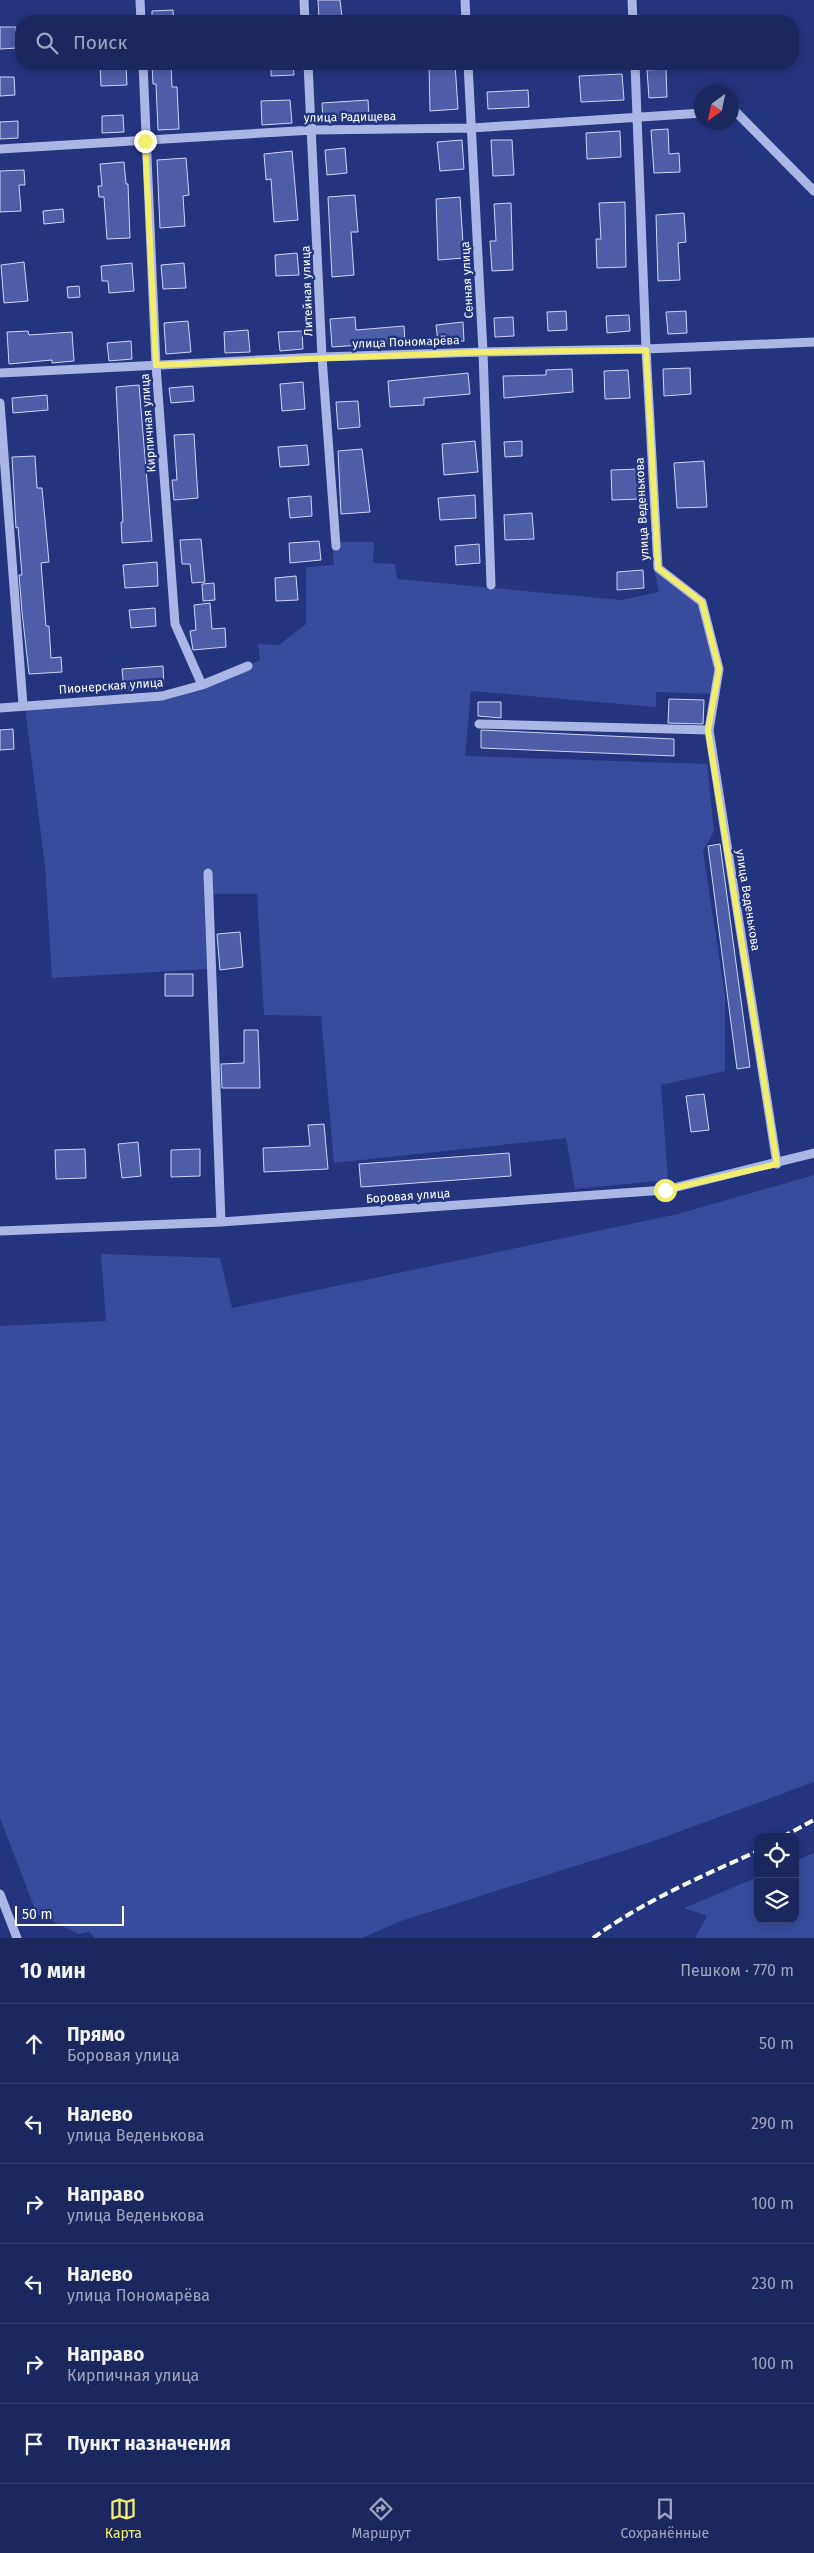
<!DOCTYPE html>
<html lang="ru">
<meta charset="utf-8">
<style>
:root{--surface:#1c275f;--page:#293368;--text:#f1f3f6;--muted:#a0a5bd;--line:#3a4474;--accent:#f0ed6f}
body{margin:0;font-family:"Fira Sans",sans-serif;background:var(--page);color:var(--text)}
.controls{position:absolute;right:15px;bottom:15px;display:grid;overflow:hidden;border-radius:10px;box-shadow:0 2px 8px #0003}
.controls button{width:45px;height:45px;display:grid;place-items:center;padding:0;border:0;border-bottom:1px solid var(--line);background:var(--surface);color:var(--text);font:25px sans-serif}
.compass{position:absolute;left:694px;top:85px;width:45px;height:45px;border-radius:50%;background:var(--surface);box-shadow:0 2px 8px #0003;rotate:213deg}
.scale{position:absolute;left:15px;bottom:12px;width:109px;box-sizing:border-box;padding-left:5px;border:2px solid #fff;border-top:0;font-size:14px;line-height:18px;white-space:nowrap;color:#fff;-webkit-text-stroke:4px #25347f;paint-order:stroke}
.stop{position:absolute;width:15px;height:15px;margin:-11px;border:4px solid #f0ed6f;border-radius:50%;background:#fff}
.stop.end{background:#f0ed6f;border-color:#fff;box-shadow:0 1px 5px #0008}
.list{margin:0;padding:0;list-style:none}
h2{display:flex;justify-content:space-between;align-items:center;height:65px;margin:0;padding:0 20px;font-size:21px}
h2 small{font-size:16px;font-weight:400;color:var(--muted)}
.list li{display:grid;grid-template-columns:32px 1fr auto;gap:15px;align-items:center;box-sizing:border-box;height:80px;padding:0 20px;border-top:1px solid var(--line)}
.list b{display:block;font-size:19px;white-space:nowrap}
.list p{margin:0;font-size:16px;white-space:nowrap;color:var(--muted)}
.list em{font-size:16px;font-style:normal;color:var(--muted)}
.icon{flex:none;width:28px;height:28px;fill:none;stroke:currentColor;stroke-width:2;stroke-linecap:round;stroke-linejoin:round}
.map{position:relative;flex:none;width:814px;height:1938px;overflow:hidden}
.search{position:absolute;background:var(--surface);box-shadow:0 2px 8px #0003;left:15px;right:15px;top:15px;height:55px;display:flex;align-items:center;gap:12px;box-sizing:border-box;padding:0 18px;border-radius:20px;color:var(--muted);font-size:19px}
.sheet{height:545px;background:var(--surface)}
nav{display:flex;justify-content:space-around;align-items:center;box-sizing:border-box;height:70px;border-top:1px solid var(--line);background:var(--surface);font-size:14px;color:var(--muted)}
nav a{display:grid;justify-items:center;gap:2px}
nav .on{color:var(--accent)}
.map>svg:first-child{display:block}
</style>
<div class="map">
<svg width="814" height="1938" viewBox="0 0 814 1938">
<rect width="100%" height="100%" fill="#25347f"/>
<!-- green -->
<path fill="#394b9c" d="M 332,542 L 374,542 L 373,563 L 395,564 L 397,579 L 621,600 L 659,592 L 654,568 L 699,605 L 714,667 L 711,694 L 656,692 L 656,707 L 471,691 L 465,756 L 707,764 L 714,831 L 703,851 L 725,996 L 725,1071 L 661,1085 L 668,1180 L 575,1189 L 566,1138 L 334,1163 L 321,1016 L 264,1015 L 257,894 L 204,894 L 207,969 L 52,978 L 45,866 L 25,707 L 201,688 L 252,669 L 251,664 L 260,660 L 258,644 L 279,645 L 306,624 L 306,567 L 334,565 Z
M 814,1175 L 814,1782 L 651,1842 L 401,1921 L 362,1938 L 95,1938 L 89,1932 L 79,1934 L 37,1914 L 0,1818 L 0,1326 L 106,1321 L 101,1254 L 220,1258 L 232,1308 L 678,1214 Z
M 814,1853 L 814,1938 L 695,1938 L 707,1916 L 684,1908 L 758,1877 L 758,1919 L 795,1919 L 795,1861 Z"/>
<!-- building -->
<path fill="#4d5da8" stroke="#ced5f5" d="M 318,0 L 340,0 L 342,17 L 319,18 Z
M 173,10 L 174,21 L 152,21 L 152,11 Z
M 0,27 L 16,27 L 17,48 L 0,49 Z
M 100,64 L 126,64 L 127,85 L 101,86 Z
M 152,64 L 171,64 L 172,87 L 177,87 L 179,129 L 158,130 L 156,84 L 153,84 Z
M 271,64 L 293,64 L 294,75 L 271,76 Z
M 429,64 L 455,64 L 458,109 L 430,111 Z
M 666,69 L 667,97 L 649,98 L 647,70 Z
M 622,74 L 624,100 L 581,102 L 579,76 Z
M 0,77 L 14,77 L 15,95 L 0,96 Z
M 528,90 L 529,107 L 488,109 L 487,92 Z
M 290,100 L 292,123 L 262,125 L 261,101 Z
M 368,100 L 369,116 L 323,120 L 322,103 Z
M 123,115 L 124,132 L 102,133 L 102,116 Z
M 18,121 L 18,138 L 0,139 L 0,122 Z
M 668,129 L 669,154 L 679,153 L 680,172 L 654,173 L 651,130 Z
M 620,131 L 621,157 L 587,159 L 586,133 Z
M 462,140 L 464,169 L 440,171 L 437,142 Z
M 491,140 L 512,140 L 514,175 L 493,176 Z
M 345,148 L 347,173 L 327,175 L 325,150 Z
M 292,151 L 298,220 L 274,222 L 271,179 L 266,180 L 264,154 Z
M 186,158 L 189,195 L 183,196 L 185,226 L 160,228 L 157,160 Z
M 124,162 L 126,184 L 128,184 L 130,238 L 107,239 L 104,197 L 99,197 L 98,186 L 102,186 L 100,164 Z
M 24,170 L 25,185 L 19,185 L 21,211 L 0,212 L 0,171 Z
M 355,195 L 358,232 L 351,232 L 354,275 L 332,277 L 328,197 Z
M 460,197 L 464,258 L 438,260 L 436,199 Z
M 625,202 L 626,267 L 597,268 L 596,239 L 601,239 L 599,203 Z
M 511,203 L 513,270 L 492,271 L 490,241 L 496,241 L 494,204 Z
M 63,209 L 64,222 L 44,224 L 43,211 Z
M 684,213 L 686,242 L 678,243 L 680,280 L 658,281 L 656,215 Z
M 297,253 L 299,275 L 276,276 L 275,255 Z
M 24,262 L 28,301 L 4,303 L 1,265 Z
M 132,263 L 134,291 L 109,293 L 108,281 L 102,281 L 101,266 Z
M 184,263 L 186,288 L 163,289 L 161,265 Z
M 79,286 L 80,297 L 68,298 L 67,287 Z
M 566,311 L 567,330 L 548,331 L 547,312 Z
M 686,311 L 687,333 L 668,334 L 666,312 Z
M 629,315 L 630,331 L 607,333 L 606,316 Z
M 355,317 L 356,330 L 404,326 L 405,342 L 332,347 L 330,319 Z
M 513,317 L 514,336 L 495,337 L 494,318 Z
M 188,321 L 191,352 L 166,354 L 164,323 Z
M 463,322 L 464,341 L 438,343 L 436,325 Z
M 248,330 L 250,352 L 225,353 L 224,332 Z
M 28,331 L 29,335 L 72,332 L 74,361 L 52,363 L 52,360 L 9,364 L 7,332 Z
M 302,331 L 303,349 L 280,351 L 278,332 Z
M 131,341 L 132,359 L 109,361 L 107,343 Z
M 690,368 L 691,394 L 664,396 L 663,369 Z
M 572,369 L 573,392 L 504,398 L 503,376 L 546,375 L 546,370 Z
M 628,370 L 630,398 L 605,399 L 604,371 Z
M 468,373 L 470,394 L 424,398 L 424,405 L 390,407 L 388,381 Z
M 303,382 L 305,409 L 282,411 L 280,384 Z
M 139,385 L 152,541 L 122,543 L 121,522 L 123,522 L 116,387 Z
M 193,386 L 194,401 L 171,403 L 169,388 Z
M 47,395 L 48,410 L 13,413 L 12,398 Z
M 358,401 L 360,427 L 338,429 L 336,402 Z
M 194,434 L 198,498 L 174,500 L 172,480 L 177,480 L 174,435 Z
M 475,441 L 478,472 L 444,475 L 442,444 Z
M 522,441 L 522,456 L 505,457 L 504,442 Z
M 307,445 L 309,465 L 280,467 L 278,447 Z
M 362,449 L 370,512 L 341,514 L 338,451 Z
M 35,456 L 37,488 L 42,488 L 49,562 L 41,563 L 46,626 L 49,626 L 51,658 L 61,657 L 62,672 L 29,674 L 22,612 L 19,575 L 22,575 L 18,527 L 16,528 L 12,457 Z
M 704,461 L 707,507 L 677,508 L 674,463 Z
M 640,469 L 642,499 L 612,500 L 611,470 Z
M 475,495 L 476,518 L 440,520 L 438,498 Z
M 311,496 L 312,516 L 290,518 L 288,498 Z
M 532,513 L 534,539 L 505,540 L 504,515 Z
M 201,539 L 205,582 L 192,583 L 190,564 L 182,564 L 180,540 Z
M 319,541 L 321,560 L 290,563 L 289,543 Z
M 479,544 L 480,563 L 456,565 L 455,546 Z
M 157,562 L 158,586 L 125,588 L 123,565 Z
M 643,570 L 644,588 L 617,590 L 617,572 Z
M 296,576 L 298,600 L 276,601 L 275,578 Z
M 214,583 L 215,600 L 203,601 L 202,584 Z
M 210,603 L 212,629 L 225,628 L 226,647 L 193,650 L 190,631 L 196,630 L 194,605 Z
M 155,608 L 156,626 L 131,628 L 129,610 Z
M 163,666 L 164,687 L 124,690 L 122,669 Z
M 669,699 L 704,700 L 703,724 L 668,723 Z
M 478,702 L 501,702 L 501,718 L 478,716 Z
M 13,729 L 14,749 L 0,750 L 0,730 Z
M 481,730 L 674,739 L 674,756 L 481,748 Z
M 720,844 L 750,1067 L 737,1069 L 708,846 Z
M 240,932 L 243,967 L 220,970 L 217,934 Z
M 165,974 L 193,974 L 193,996 L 165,996 Z
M 244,1030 L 258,1030 L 260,1088 L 222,1088 L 221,1064 L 244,1063 Z
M 704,1094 L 709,1130 L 691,1132 L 686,1096 Z
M 324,1124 L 328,1169 L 264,1172 L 263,1148 L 310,1146 L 308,1125 Z
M 138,1142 L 141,1176 L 122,1178 L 118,1144 Z
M 85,1149 L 86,1178 L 56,1179 L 55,1150 Z
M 200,1149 L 200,1176 L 171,1177 L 171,1150 Z
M 509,1153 L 511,1176 L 361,1187 L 359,1164 Z"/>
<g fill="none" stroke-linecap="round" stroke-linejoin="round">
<!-- minor -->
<path stroke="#abb6e6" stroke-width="9" d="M 140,0 L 141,21
M 304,0 L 305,21
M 465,0 L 466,21
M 632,0 L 633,21
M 143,64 L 156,365 L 175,624 L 202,685
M 308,64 L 322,357 L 336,546
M 468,64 L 483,352 L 491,585
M 635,64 L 646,349 L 658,568 L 702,602 L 719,669 L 709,730 L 777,1164
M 732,111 L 735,111 L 814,191
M 0,149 L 313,130 L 472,128 L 702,113
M 0,373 L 322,357 L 483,352 L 646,349 L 814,342
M 0,403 L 23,705
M 0,708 L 162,696 L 202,685 L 248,666
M 479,724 L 709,730
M 208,873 L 221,1222
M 0,1231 L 221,1222 L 665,1190 L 814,1153
M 0,1894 L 17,1938"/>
<!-- rail -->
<path stroke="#fff" stroke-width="4" stroke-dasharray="9 4" stroke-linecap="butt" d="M 782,1837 L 814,1820
M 593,1938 C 644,1901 700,1877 758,1851"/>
</g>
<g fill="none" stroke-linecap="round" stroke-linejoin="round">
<!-- route -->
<path stroke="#f0ed6f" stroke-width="6" d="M 145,141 L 156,365 L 483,352 L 646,350 L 658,568 L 702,602 L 719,669 L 708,730 L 777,1164 L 665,1190"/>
</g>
<g text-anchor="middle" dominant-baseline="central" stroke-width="5" stroke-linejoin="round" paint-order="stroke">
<!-- street labels -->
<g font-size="12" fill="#fff" stroke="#25347f">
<text transform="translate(350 117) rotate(-1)">улица Радищева</text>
<text transform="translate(467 280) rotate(-93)">Сенная улица</text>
<text transform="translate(307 291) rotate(-92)">Литейная улица</text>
<text transform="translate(406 342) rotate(-2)">улица Пономарёва</text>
<text transform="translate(148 423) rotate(-94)">Кирпичная улица</text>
<text transform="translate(642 509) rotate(-93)">улица Веденькова</text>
<text transform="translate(111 686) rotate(-4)">Пионерская улица</text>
<text transform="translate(748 900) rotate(81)">улица Веденькова</text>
<text transform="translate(408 1196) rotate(-4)">Боровая улица</text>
</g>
</g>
</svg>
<div class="controls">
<button><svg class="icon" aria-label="locate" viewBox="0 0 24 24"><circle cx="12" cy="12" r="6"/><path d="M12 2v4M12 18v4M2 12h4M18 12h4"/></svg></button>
<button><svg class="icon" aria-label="layers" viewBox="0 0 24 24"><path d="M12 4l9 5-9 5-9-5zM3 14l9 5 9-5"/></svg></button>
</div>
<svg class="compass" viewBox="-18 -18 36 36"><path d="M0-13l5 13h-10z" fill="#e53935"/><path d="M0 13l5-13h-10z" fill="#a0a5bd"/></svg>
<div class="scale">50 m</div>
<div class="stop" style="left:665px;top:1190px"></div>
<div class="stop end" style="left:145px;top:141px"></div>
<div class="search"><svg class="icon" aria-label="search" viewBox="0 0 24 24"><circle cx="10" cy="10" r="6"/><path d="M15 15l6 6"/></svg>Поиск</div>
</div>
<section class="sheet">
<h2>10 мин<small>Пешком · 770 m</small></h2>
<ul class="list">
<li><svg class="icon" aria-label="ahead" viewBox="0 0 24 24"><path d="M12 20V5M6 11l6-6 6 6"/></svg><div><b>Прямо</b><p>Боровая улица</p></div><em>50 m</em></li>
<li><svg class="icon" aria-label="left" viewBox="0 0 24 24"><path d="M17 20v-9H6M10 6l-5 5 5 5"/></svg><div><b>Налево</b><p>улица Веденькова</p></div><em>290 m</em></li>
<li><svg class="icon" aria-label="right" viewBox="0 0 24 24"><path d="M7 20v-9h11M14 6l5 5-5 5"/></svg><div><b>Направо</b><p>улица Веденькова</p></div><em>100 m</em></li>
<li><svg class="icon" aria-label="left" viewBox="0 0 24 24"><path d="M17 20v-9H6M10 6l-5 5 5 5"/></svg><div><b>Налево</b><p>улица Пономарёва</p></div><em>230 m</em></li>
<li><svg class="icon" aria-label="right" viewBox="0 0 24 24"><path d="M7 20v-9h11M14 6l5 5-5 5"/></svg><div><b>Направо</b><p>Кирпичная улица</p></div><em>100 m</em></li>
<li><svg class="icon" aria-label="arrive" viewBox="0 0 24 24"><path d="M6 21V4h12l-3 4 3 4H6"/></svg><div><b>Пункт назначения</b></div></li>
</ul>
</section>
<nav>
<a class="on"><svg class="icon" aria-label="map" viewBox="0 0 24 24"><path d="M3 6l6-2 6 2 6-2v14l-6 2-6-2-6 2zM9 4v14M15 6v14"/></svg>Карта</a>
<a><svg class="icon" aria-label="directions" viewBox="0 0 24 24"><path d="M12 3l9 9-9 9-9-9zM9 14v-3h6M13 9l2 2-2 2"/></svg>Маршрут</a>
<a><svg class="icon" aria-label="saved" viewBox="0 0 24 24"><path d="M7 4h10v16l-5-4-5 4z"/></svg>Сохранённые</a>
</nav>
